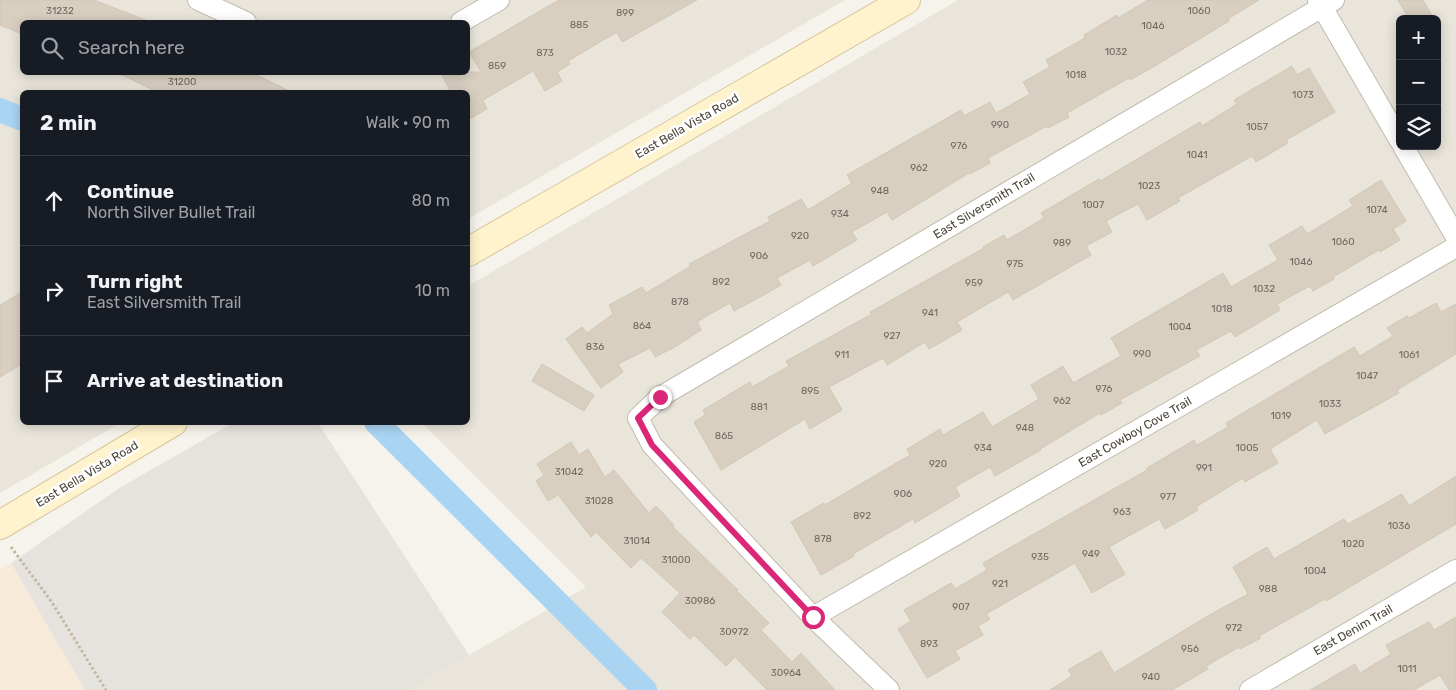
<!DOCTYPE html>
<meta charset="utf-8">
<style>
:root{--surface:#171b24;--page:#242831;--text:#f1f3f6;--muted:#9ea1a6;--line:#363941}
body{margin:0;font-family:Rubik,sans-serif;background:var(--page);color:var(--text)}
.controls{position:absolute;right:15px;top:15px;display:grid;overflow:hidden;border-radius:8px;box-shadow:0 2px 12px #0003}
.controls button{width:45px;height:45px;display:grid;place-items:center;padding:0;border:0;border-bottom:1px solid var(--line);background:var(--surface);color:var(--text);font:25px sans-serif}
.stop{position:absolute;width:15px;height:15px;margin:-11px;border:4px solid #db2777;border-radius:50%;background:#fff}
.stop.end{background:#db2777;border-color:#fff;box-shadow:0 1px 5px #0008}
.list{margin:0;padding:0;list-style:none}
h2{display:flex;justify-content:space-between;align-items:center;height:65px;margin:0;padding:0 20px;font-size:21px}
h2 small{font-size:16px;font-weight:400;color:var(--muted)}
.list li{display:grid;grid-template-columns:32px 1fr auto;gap:15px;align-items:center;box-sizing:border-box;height:90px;padding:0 20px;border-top:1px solid var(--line)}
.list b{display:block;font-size:19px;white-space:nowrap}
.list p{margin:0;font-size:16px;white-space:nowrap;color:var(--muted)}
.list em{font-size:16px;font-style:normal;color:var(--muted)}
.icon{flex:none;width:28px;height:28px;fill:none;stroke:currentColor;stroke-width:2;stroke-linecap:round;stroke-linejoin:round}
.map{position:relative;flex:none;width:1456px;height:690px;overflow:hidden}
.search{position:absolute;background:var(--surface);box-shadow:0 2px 12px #0003;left:20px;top:20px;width:450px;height:55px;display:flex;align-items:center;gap:12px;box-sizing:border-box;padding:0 18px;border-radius:8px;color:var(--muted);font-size:19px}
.panel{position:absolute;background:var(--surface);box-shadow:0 2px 12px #0003;left:20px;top:90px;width:450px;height:335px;border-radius:8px}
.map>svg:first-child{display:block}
</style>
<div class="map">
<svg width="1456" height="690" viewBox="0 0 1456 690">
<rect width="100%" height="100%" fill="#f6f3ec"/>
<!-- residential -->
<path fill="#eae5da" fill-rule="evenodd" d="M 0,0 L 845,0 L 468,219 L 468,92 L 22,92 L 22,422 L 120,423 L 0,493 ZM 22,22 L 468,22 L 468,72 L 22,72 Z
M 958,0 L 1456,0 L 1456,690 L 409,690 L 586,587 L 422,423 L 468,422 L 468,286 ZM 1400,19 L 1437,19 L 1437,146 L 1400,146 Z"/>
<!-- commercial -->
<path fill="#f7ead8" d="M 11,563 L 85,690 L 0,690 L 0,570 Z"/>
<!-- industrial -->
<path fill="#e6e2dd" d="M 233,423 L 318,423 L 469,655 L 409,690 L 85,690 L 11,563 L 121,487 Z"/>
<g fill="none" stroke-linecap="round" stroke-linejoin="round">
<!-- canal -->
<path stroke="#a9d4f2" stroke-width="24" d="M 0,110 L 22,119
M 376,422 L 645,690"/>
</g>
<!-- building -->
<path fill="#d8cfc1" stroke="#d3c7b4" d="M 0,0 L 94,0 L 148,21 L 148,22 L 22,22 L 22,34 L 0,25 Z
M 559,0 L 697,0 L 622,42 L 617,32 L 568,61 L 570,64 L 557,72 L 562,81 L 545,91 L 533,71 L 483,100 L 487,109 L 468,120 L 468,92 L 451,92 L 440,72 L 481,72 L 469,52 Z
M 1148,0 L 1259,0 L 1228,19 L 1229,21 L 1155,66 L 1130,80 L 1129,78 L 1067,113 L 1069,117 L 1048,128 L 1047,126 L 988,158 L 990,163 L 970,174 L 969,173 L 892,220 L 887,212 L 852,232 L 857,240 L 813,266 L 810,260 L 777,278 L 781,285 L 753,301 L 734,311 L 730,303 L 712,313 L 697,322 L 701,330 L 675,347 L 655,357 L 650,348 L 618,364 L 623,372 L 601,388 L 566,339 L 582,327 L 587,333 L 613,314 L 609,305 L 642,287 L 646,293 L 691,266 L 689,264 L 770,221 L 768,217 L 801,199 L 808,210 L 852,183 L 847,175 L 961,110 L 964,116 L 990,102 L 996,113 L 1030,94 L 1023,82 L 1050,67 L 1046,60 L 1085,38 L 1084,35 L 1117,15 L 1118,18 Z
M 1398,0 L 1423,0 L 1434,19 L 1409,19 Z
M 1292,66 L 1297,75 L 1309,68 L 1335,112 L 1286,140 L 1288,143 L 1256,162 L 1252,156 L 1178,198 L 1180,201 L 1147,220 L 1138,204 L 1106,221 L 1112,232 L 1086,246 L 1091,255 L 1013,300 L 1008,292 L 957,322 L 962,330 L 929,349 L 925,342 L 887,365 L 883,358 L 829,387 L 842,410 L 810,429 L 805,419 L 721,470 L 694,422 L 705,415 L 703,410 L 750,382 L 752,387 L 789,366 L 786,361 L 872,314 L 870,312 L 984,248 L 983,247 L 1004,235 L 1007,240 L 1044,218 L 1041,213 L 1099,179 L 1100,181 L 1200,122 L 1202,126 L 1237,104 L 1234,100 Z
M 116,72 L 250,72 L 292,92 L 157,92 Z
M 1381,180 L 1406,221 L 1393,229 L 1400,240 L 1380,252 L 1379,250 L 1333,277 L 1334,279 L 1313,291 L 1310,286 L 1277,304 L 1280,310 L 1235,337 L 1231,331 L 1196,350 L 1200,356 L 1120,400 L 1122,403 L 1101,415 L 1100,413 L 1040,449 L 1041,450 L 995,476 L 990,467 L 955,487 L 960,496 L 915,523 L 913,519 L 853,554 L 854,556 L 821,575 L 791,522 L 824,503 L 825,505 L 910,455 L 907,449 L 940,429 L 943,435 L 983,412 L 992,427 L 1039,399 L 1031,385 L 1063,366 L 1073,383 L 1121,356 L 1111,338 L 1223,273 L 1231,287 L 1278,260 L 1269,245 L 1302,226 L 1307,234 L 1353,206 L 1349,200 Z
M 22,292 L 22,364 L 0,377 L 0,305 Z
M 1436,303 L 1441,312 L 1456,304 L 1456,354 L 1397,390 L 1399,393 L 1325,434 L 1317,420 L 1270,449 L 1278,463 L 1245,482 L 1243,478 L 1196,507 L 1198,510 L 1165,529 L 1159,519 L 1109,547 L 1125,574 L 1092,593 L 1075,563 L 986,614 L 990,619 L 978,626 L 983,635 L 955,651 L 960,659 L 927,678 L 898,629 L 911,621 L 904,610 L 951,583 L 955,589 L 987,570 L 983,563 L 1147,470 L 1147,468 L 1194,440 L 1197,445 L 1228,427 L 1226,423 L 1354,347 L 1360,356 L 1393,336 L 1387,328 L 1407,316 L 1409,318 Z
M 542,364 L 594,395 L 584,411 L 532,381 Z
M 571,442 L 579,455 L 588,449 L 605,477 L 614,470 L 649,513 L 656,506 L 674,525 L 673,527 L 738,590 L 737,591 L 769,623 L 761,630 L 792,662 L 801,653 L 835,690 L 767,690 L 735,657 L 726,666 L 694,635 L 690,639 L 662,612 L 680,593 L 641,558 L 631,568 L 596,532 L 591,537 L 558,495 L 548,501 L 536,481 L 544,475 L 537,464 Z
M 1456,476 L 1456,524 L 1326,601 L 1325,599 L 1259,636 L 1261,638 L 1240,649 L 1239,647 L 1206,666 L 1208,669 L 1172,690 L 1050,690 L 1072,676 L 1068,670 L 1101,651 L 1114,673 L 1206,617 L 1248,594 L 1233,567 L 1267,547 L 1274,559 L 1344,519 L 1348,524 L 1402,494 L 1409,506 Z
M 1456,617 L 1456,690 L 1449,690 L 1440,675 L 1414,690 L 1310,690 L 1355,664 L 1360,673 L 1391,654 L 1386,645 L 1429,622 L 1434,630 Z"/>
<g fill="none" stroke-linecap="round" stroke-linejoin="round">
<defs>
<path id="street" d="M 198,0 L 246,22
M 1318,0 L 1400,141
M 461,22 L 499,0
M 1403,146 L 1456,237
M 813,617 L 1456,247
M 889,690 L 813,617 L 652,445 L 638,418 L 660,397 L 1334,0
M 1250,690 L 1456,570"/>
<path id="secondary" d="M 468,252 L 906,0
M 0,525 L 173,422"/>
</defs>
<!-- street casing -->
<use href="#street" stroke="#c2bbae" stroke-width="22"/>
<!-- secondary casing -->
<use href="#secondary" stroke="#d6c79b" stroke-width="30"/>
<!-- path -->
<path stroke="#c4b79f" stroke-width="3" stroke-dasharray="2.5 2.5" stroke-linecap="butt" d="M 11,547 L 51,601 L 106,690"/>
<!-- street -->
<use href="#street" stroke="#fff" stroke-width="20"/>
<!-- secondary -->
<use href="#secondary" stroke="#fff3cd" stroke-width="28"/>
</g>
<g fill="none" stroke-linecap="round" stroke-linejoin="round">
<!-- route -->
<path stroke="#db2777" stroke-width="6" d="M 660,397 L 638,418 L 652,445 L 813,617"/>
</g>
<g text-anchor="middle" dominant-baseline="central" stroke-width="5" stroke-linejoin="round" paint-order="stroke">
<!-- number labels -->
<g font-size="10" fill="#6e675b">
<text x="60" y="11">31232</text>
<text x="1199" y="11">1060</text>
<text x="625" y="13">899</text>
<text x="579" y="25">885</text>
<text x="1153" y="26">1046</text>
<text x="1116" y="52">1032</text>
<text x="545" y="53">873</text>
<text x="497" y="66">859</text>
<text x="1076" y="75">1018</text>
<text x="182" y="82">31200</text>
<text x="1303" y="95">1073</text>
<text x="1000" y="125">990</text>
<text x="1257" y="127">1057</text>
<text x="959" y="146">976</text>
<text x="1197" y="155">1041</text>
<text x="919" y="168">962</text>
<text x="1149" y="186">1023</text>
<text x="880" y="191">948</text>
<text x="1093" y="205">1007</text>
<text x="1377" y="210">1074</text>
<text x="840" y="214">934</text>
<text x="800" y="236">920</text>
<text x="1343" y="242">1060</text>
<text x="1062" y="243">989</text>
<text x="759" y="256">906</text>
<text x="1301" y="262">1046</text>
<text x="1015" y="264">975</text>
<text x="721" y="282">892</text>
<text x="974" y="283">959</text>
<text x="1264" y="289">1032</text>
<text x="680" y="302">878</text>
<text x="1222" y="309">1018</text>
<text x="930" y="313">941</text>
<text x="642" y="326">864</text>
<text x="1180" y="327">1004</text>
<text x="892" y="336">927</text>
<text x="595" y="347">836</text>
<text x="1142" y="354">990</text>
<text x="842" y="355">911</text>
<text x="1409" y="355">1061</text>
<text x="1367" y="376">1047</text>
<text x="1104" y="389">976</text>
<text x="810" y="391">895</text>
<text x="1062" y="401">962</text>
<text x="1330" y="404">1033</text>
<text x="759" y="407">881</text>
<text x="1281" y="416">1019</text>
<text x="1025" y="428">948</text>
<text x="724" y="436">865</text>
<text x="983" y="448">934</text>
<text x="1247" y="448">1005</text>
<text x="938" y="464">920</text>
<text x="1204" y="468">991</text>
<text x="569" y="472">31042</text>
<text x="903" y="494">906</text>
<text x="1168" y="497">977</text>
<text x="599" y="501">31028</text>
<text x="1122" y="512">963</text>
<text x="862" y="516">892</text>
<text x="1399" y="526">1036</text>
<text x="823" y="539">878</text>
<text x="637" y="541">31014</text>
<text x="1353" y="544">1020</text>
<text x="1091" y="554">949</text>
<text x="1040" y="557">935</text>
<text x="676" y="560">31000</text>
<text x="1315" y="571">1004</text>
<text x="1000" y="584">921</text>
<text x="1268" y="589">988</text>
<text x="700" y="601">30986</text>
<text x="961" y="607">907</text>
<text x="1234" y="628">972</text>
<text x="734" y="632">30972</text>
<text x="929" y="644">893</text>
<text x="1190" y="649">956</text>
<text x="1407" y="669">1011</text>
<text x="786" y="673">30964</text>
<text x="1151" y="677">940</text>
</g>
<!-- street labels -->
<g font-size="12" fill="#4b4439" stroke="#fff">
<text transform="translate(687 126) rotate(-30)">East Bella Vista Road</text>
<text transform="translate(984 206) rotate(-31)">East Silversmith Trail</text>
<text transform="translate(1135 432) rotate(-30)">East Cowboy Cove Trail</text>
<text transform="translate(87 474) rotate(-31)">East Bella Vista Road</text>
<text transform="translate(1353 630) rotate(-30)">East Denim Trail</text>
</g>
</g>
</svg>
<div class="controls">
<button>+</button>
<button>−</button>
<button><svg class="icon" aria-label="layers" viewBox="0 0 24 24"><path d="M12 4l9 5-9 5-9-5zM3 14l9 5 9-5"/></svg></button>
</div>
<div class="stop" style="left:813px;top:617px"></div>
<div class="stop end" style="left:660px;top:397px"></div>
<div class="search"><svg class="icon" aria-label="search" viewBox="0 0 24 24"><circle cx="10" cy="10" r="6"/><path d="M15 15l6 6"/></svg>Search here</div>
<section class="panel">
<h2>2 min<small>Walk · 90 m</small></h2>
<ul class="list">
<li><svg class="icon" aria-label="ahead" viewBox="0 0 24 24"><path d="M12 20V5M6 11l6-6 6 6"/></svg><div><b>Continue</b><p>North Silver Bullet Trail</p></div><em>80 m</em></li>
<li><svg class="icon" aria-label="right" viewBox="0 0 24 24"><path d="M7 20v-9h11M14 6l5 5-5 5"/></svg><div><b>Turn right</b><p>East Silversmith Trail</p></div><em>10 m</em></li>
<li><svg class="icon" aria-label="arrive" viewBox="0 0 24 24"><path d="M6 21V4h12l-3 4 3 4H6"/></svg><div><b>Arrive at destination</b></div></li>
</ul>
</section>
</div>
